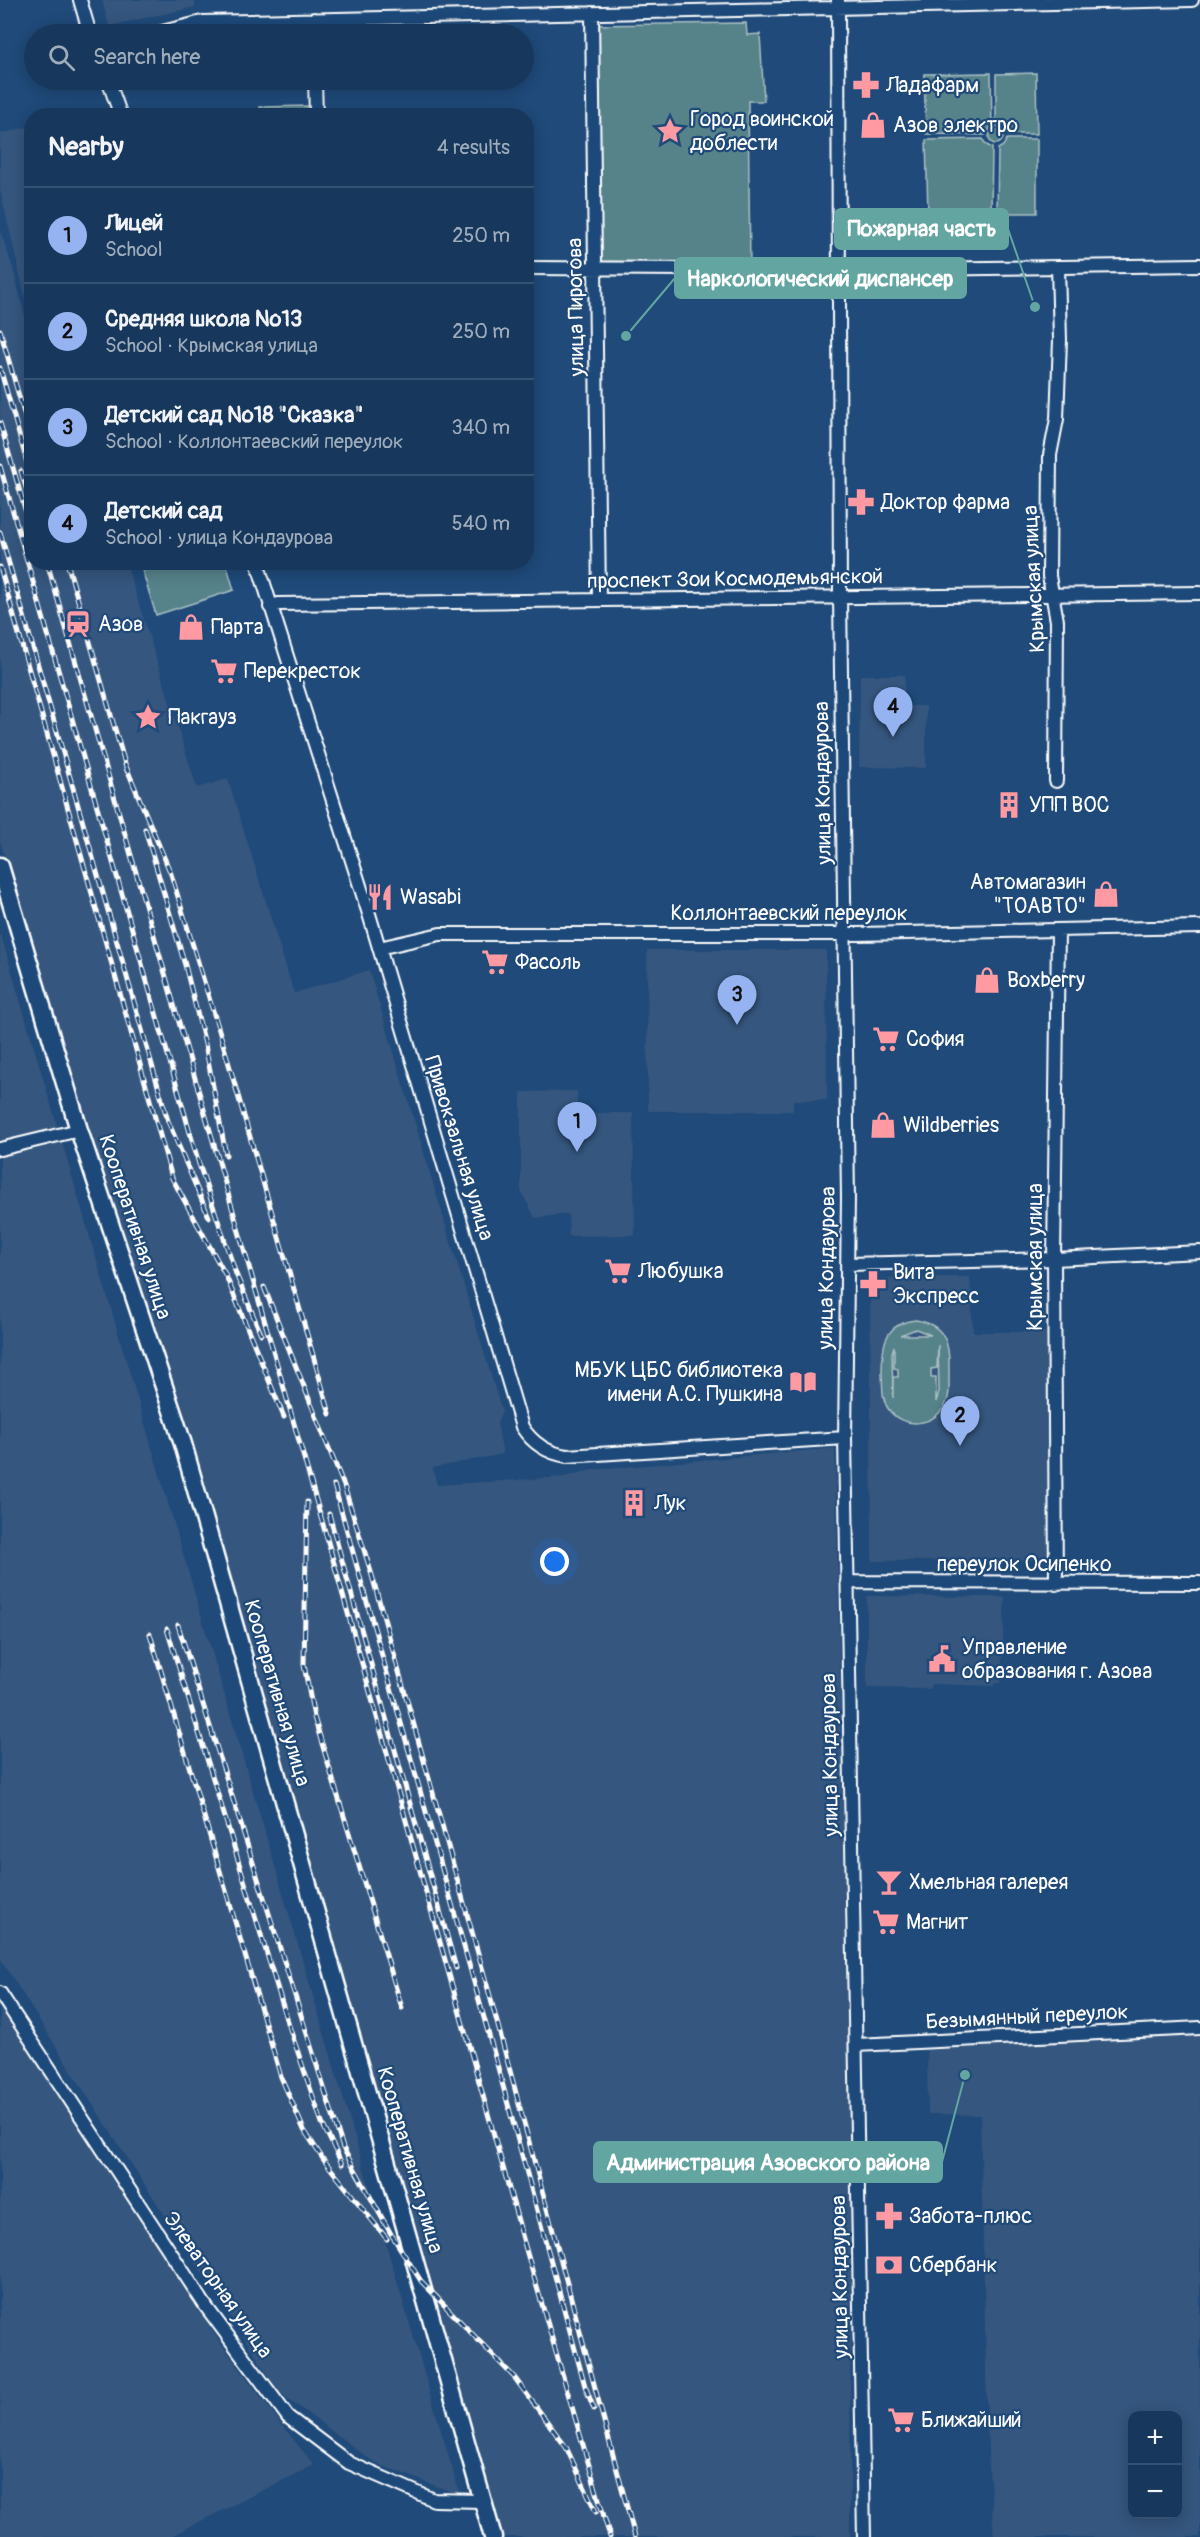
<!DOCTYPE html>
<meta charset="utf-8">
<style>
:root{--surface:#17385c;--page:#244365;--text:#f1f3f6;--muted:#9eacbb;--line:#365272;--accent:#95b2f1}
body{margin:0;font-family:Pangolin,sans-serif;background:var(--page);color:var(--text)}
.controls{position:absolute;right:18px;bottom:18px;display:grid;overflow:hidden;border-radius:12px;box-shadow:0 3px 15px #0003}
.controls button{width:54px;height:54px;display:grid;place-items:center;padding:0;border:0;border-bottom:2px solid var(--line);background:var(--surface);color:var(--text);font:30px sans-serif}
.you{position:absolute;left:555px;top:1562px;width:21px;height:21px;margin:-15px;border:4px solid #fff;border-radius:50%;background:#1a73e8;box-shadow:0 0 0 9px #1a73e833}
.badge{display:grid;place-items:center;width:39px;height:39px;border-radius:50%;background:var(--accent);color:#111;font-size:20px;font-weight:700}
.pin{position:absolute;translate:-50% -50px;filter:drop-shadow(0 2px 3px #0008)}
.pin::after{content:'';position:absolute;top:32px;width:21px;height:18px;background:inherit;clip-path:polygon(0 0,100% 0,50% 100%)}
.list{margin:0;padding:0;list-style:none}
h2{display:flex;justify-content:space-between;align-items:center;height:78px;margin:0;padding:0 24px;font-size:26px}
h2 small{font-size:20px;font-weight:400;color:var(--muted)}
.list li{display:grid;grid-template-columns:39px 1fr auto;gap:18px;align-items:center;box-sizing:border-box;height:96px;padding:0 24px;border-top:2px solid var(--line)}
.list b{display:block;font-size:22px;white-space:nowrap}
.list p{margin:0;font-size:20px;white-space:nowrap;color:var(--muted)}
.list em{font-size:20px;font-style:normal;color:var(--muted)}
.icon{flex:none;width:33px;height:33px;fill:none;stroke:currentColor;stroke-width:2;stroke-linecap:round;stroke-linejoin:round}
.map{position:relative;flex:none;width:1200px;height:2537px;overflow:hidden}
.search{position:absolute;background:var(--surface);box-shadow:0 3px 15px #0003;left:24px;top:24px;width:510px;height:66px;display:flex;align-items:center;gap:15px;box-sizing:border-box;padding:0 21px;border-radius:33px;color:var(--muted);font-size:22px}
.panel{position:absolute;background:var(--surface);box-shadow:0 3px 15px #0003;left:24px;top:108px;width:510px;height:462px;border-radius:24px}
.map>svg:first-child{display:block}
</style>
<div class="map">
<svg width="1200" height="2537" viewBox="0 0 1200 2537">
<rect width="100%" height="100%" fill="#1f4a7a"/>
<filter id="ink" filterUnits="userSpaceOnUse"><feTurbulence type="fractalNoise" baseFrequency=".0167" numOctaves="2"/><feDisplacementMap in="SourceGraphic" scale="12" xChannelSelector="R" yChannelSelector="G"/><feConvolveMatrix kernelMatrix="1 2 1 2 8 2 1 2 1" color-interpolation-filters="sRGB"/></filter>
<g filter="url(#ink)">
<!-- built -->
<path fill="#35577e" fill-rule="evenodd" d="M 102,0 L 195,0 L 195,7 L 109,26 Z
M 31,126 L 32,126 L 31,322 L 0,190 L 0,134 Z
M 0,231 L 13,268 L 31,341 L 32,562 L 126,563 L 197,788 L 228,779 L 294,993 L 369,970 L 502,1412 L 497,1423 L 503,1454 L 433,1468 L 437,1485 L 564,1477 L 591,1470 L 835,1448 L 851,2185 L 850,2537 L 504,2537 L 363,2047 L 0,841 Z
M 860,675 L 905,675 L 904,706 L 926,706 L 926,768 L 859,767 Z
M 0,932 L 69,1166 L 460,2495 L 375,2463 L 280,2393 L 93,2105 L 0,1958 Z
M 647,950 L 826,950 L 827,1100 L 793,1100 L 793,1111 L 648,1111 Z
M 577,1091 L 577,1113 L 633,1113 L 635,1235 L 569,1236 L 568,1214 L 535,1218 L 521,1191 L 521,1092 Z
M 970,1277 L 973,1332 L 1047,1332 L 1048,1560 L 872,1561 L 870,1278 Z
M 867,1596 L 1005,1597 L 1001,1683 L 995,1683 L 994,1686 L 931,1684 L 930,1689 L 867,1688 Z
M 0,2001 L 217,2338 L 281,2424 L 314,2465 L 169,2537 L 0,2537 Z
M 1200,2034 L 1200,2537 L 994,2537 L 988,2454 L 980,2115 L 928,2114 L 927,2050 ZM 1132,2416 L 1178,2416 L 1178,2514 L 1132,2514 Z"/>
<!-- green -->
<path fill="#56828a" stroke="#aac0c4" stroke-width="1.5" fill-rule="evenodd" d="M 746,23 L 747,35 L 760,34 L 764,101 L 748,101 L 750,267 L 596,267 L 593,25 Z
M 991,73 L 992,126 L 985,135 L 926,134 L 924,74 Z
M 1036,73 L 1037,134 L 1007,134 L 1000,127 L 996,126 L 996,74 Z
M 309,106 L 309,115 L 261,115 L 260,107 Z
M989 137a7 7 0 1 1 14 0a7 7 0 1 1-14 0Z
M 983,139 L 985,144 L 992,148 L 991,212 L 928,213 L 926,140 Z
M 1007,139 L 1037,139 L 1037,213 L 997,213 L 998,149 L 1003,146 Z
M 140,563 L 226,563 L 234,590 L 156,615 Z
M 916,1320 C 952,1326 949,1352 949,1380 C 949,1388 950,1396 946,1403 C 936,1426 904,1430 889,1410 C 881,1399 883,1386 882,1374 C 882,1347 883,1323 916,1320 ZM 916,1329 L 931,1335 L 900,1335 ZM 938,1345 L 939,1391 L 936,1402 L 936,1377 L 931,1377 L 931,1369 L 937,1368 ZM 894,1346 L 894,1368 L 898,1369 L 898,1377 L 893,1377 L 893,1398 L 892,1353 Z"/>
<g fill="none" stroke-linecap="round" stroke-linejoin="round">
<defs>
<path id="minor" d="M 80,0 L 90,34
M 838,0 L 840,597 L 848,1198 L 845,1438 L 864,2537
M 592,13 L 599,600
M 314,19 L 314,34
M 154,34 L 202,22 L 1192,0
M 108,80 L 121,116
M 315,80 L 316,116
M 526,268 L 840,270 L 1200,265
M 257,562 L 369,914 L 522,1427 C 533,1444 547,1453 567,1456 L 845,1438
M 270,607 L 278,604 L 1200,593
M 1056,781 L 1057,621 L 1049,576 L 1050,455 L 1057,419 L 1060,340 L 1058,267
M 379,948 L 440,934 L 858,934 L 1200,927
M 0,1149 L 79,1130
M 847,1264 L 1054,1259 L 1200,1252
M 847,1582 L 1200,1583
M 1056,1584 L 1054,1259 L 1058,931
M 0,1993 L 207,2308 L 288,2417 L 349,2463 L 434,2500 L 482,2501
M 856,2045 L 1200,2028"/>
<path id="major" d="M 0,866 L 79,1130 L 183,1444 L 493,2537"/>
</defs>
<!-- minor casing -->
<use href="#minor" stroke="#fff" stroke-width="16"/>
<!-- major casing -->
<use href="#major" stroke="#fff" stroke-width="21"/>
<!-- minor -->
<use href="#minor" stroke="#1f4a7a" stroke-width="12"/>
<!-- major -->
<use href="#major" stroke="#1f4a7a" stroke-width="16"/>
<defs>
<path id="rail" d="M 0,330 L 32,441
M 0,368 L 32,480
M 0,423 L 32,533
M 0,466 L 199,1164 L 236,1274 L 261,1334
M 21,471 L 32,507
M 0,532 L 168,1121 L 209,1217
M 47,562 L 330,1549 L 527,2253 L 610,2537
M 67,562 L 127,771
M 0,567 L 172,1178 L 226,1276 L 284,1417
M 125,764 L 171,874 L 222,1040 L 330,1414
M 145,829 L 185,965 L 205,1044 L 226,1155
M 264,1287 L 344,1486 L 371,1572 L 490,1996 L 635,2537
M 334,1485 L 497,2064 L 585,2386 L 594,2409
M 307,1502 L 304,1665 L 314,1717 L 402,2008
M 329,1514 L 456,1968
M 178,1625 L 343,2148 L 391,2234 L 421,2281 L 514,2377 L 566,2447 L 596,2512
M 167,1629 L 290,2029 L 322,2123 L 342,2164
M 150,1634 L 281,2077 L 304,2130 L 323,2159 L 387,2239"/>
</defs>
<!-- rail casing -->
<use href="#rail" stroke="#fff" stroke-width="5"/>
<!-- rail -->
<use href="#rail" stroke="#1f4a7a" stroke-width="3" stroke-dasharray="9" stroke-linecap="butt"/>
</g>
</g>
<!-- icons -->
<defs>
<symbol id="pharmacy-bare" viewBox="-9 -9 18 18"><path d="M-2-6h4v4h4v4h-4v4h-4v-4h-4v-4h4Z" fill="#ff9aa2" stroke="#1f4a7a" stroke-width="2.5" paint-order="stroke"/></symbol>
<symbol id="shop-bare" viewBox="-9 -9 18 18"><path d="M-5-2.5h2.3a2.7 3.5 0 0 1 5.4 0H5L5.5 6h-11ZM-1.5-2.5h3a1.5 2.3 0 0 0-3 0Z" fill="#ff9aa2" stroke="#1f4a7a" stroke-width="2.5" paint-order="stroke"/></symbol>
<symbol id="sight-bare" viewBox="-9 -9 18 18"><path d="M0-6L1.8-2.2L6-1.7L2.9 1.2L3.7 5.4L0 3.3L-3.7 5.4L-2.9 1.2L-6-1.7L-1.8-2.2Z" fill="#ff9aa2" stroke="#1f4a7a" stroke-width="2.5" paint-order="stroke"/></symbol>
<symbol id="station-bare" viewBox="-9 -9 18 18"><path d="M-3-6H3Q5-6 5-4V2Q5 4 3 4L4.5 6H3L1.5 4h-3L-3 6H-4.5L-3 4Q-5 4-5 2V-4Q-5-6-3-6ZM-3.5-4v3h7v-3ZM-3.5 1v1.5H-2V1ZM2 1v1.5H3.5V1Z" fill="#ff9aa2" stroke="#1f4a7a" stroke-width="2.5" paint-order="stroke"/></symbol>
<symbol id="supermarket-bare" viewBox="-9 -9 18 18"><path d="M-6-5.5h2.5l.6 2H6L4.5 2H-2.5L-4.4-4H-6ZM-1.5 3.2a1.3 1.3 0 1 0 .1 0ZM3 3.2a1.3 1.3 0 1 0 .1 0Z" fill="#ff9aa2" stroke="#1f4a7a" stroke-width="2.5" paint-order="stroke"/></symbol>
<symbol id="building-bare" viewBox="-9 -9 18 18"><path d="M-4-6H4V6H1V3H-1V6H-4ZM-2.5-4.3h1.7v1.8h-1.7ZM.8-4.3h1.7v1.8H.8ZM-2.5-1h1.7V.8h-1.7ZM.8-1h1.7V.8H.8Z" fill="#ff9aa2" stroke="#1f4a7a" stroke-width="2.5" paint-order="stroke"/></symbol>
<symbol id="restaurant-bare" viewBox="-9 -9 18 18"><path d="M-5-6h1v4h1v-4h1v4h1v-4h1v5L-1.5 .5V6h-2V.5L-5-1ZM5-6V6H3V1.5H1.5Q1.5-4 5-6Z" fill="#ff9aa2" stroke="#1f4a7a" stroke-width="2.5" paint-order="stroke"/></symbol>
<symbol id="library-bare" viewBox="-9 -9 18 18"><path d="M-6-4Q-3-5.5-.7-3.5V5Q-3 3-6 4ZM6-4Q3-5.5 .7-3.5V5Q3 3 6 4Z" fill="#ff9aa2" stroke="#1f4a7a" stroke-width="2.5" paint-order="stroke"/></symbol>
<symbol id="civic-bare" viewBox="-9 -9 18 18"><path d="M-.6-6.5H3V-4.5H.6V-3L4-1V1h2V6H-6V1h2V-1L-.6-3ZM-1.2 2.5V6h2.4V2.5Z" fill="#ff9aa2" stroke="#1f4a7a" stroke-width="2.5" paint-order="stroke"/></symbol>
<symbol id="bar-bare" viewBox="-9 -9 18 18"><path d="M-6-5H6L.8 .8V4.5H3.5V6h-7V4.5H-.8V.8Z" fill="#ff9aa2" stroke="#1f4a7a" stroke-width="2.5" paint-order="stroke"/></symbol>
<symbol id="bank-bare" viewBox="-9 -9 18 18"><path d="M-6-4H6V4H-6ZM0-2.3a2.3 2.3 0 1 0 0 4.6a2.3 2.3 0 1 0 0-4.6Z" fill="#ff9aa2" stroke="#1f4a7a" stroke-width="2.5" paint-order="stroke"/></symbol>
</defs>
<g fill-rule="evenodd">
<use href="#pharmacy-bare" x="847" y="66" width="38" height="38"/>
<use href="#shop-bare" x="854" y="106" width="38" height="38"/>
<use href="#sight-bare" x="651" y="112" width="38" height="38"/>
<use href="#pharmacy-bare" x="842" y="483" width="38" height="38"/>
<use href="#station-bare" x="59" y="605" width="38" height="38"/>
<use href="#shop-bare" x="172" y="608" width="38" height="38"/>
<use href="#supermarket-bare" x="205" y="652" width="38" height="38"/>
<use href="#sight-bare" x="129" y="698" width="38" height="38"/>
<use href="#building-bare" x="990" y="786" width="38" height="38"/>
<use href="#shop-bare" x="1087" y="875" width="38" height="38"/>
<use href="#restaurant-bare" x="361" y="878" width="38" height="38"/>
<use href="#supermarket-bare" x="476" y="943" width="38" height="38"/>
<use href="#shop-bare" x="968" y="961" width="38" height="38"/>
<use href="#supermarket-bare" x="867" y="1020" width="38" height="38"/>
<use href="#shop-bare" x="864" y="1106" width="38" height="38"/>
<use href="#supermarket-bare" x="599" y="1252" width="38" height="38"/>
<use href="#pharmacy-bare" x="854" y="1265" width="38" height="38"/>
<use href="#library-bare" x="784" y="1363" width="38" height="38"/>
<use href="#building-bare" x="615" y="1484" width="38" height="38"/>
<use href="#civic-bare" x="923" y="1640" width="38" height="38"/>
<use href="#bar-bare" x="870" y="1863" width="38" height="38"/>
<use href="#supermarket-bare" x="867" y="1903" width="38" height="38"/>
<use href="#pharmacy-bare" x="870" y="2197" width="38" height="38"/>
<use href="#bank-bare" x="870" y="2246" width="38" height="38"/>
<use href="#supermarket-bare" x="882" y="2401" width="38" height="38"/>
</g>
<g text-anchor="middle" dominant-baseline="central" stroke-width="4.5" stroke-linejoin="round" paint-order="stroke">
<!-- poi labels -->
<g font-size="21" fill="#fff" stroke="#1f4a7a" text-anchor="start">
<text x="886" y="85">Ладафарм</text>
<text x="690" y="119">Город воинской<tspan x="690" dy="24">доблести</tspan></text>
<text x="893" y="125">Азов электро</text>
<text x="881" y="502">Доктор фарма</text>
<text x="98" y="624">Азов</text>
<text x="211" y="627">Парта</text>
<text x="244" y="671">Перекресток</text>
<text x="168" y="717">Пакгауз</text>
<text x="1029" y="805">УПП ВОС</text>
<text x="1086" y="882" text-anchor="end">Автомагазин<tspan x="1086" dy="24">"ТОАВТО"</tspan></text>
<text x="400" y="897">Wasabi</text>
<text x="515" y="962">Фасоль</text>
<text x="1007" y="980">Boxberry</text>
<text x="906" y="1039">София</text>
<text x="903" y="1125">Wildberries</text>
<text x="638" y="1271">Любушка</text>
<text x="893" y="1272">Вита<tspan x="893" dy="24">Экспресс</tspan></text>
<text x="783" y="1370" text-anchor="end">МБУК ЦБС библиотека<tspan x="783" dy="24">имени А.С. Пушкина</tspan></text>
<text x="654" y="1503">Лук</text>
<text x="962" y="1647">Управление<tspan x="962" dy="24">образования г. Азова</tspan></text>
<text x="909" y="1882">Хмельная галерея</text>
<text x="906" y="1922">Магнит</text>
<text x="909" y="2216">Забота-плюс</text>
<text x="909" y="2265">Сбербанк</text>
<text x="921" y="2420">Ближайший</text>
</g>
<!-- street labels -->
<g font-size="21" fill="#fff" stroke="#1f4a7a">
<text transform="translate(576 307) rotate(-91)">улица Пирогова</text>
<text transform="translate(735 579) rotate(-1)">проспект Зои Космодемьянской</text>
<text transform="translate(1034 579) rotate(-93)">Крымская улица</text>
<text transform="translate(823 783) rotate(-91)">улица Кондаурова</text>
<text x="789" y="913">Коллонтаевский переулок</text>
<text transform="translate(459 1148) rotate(73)">Привокзальная улица</text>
<text transform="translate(135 1227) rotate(72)">Кооперативная улица</text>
<text transform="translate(1035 1257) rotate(-90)">Крымская улица</text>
<text transform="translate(827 1268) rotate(-89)">улица Кондаурова</text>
<text x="1024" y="1564">переулок Осипенко</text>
<text transform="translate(277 1693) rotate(74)">Кооперативная улица</text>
<text transform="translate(830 1755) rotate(-91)">улица Кондаурова</text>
<text transform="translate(1027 2017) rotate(-3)">Безымянный переулок</text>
<text transform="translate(410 2160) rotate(74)">Кооперативная улица</text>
<text transform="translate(840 2277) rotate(-91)">улица Кондаурова</text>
<text transform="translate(218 2285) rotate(55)">Элеваторная улица</text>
</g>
</g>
<!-- callouts -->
<path fill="none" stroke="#63a6a1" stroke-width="2" d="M1035 307L1008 229M626 336L675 278M965 2075L942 2162"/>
<g fill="#63a6a1" stroke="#1f4a7a" stroke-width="2">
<circle cx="1035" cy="307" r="6"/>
<circle cx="626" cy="336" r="6"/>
<circle cx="965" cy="2075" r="6"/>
</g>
<g fill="#63a6a1" stroke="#63a6a1" stroke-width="2">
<rect x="835" y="209" width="173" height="40" rx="6"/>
<rect x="675" y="258" width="291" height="40" rx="6"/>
<rect x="594" y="2142" width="348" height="40" rx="6"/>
</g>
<g font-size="22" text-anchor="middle" font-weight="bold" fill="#fff">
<text x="922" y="236">Пожарная часть</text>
<text x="820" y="286">Наркологический диспансер</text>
<text x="768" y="2170">Администрация Азовского района</text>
</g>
</svg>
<div class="controls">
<button>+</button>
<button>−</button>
</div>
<div class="you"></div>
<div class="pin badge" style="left:577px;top:1152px">1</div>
<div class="pin badge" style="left:960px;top:1446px">2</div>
<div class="pin badge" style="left:737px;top:1025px">3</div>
<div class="pin badge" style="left:893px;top:737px">4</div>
<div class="search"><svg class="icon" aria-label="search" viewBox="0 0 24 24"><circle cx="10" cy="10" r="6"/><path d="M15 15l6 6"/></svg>Search here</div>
<section class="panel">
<h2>Nearby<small>4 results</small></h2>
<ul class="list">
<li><span class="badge">1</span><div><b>Лицей</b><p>School</p></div><em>250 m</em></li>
<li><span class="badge">2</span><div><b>Средняя школа №13</b><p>School · Крымская улица</p></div><em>250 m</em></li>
<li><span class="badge">3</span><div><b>Детский сад №18 &quot;Сказка&quot;</b><p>School · Коллонтаевский переулок</p></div><em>340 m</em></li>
<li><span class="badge">4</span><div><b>Детский сад</b><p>School · улица Кондаурова</p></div><em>540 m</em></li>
</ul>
</section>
</div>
